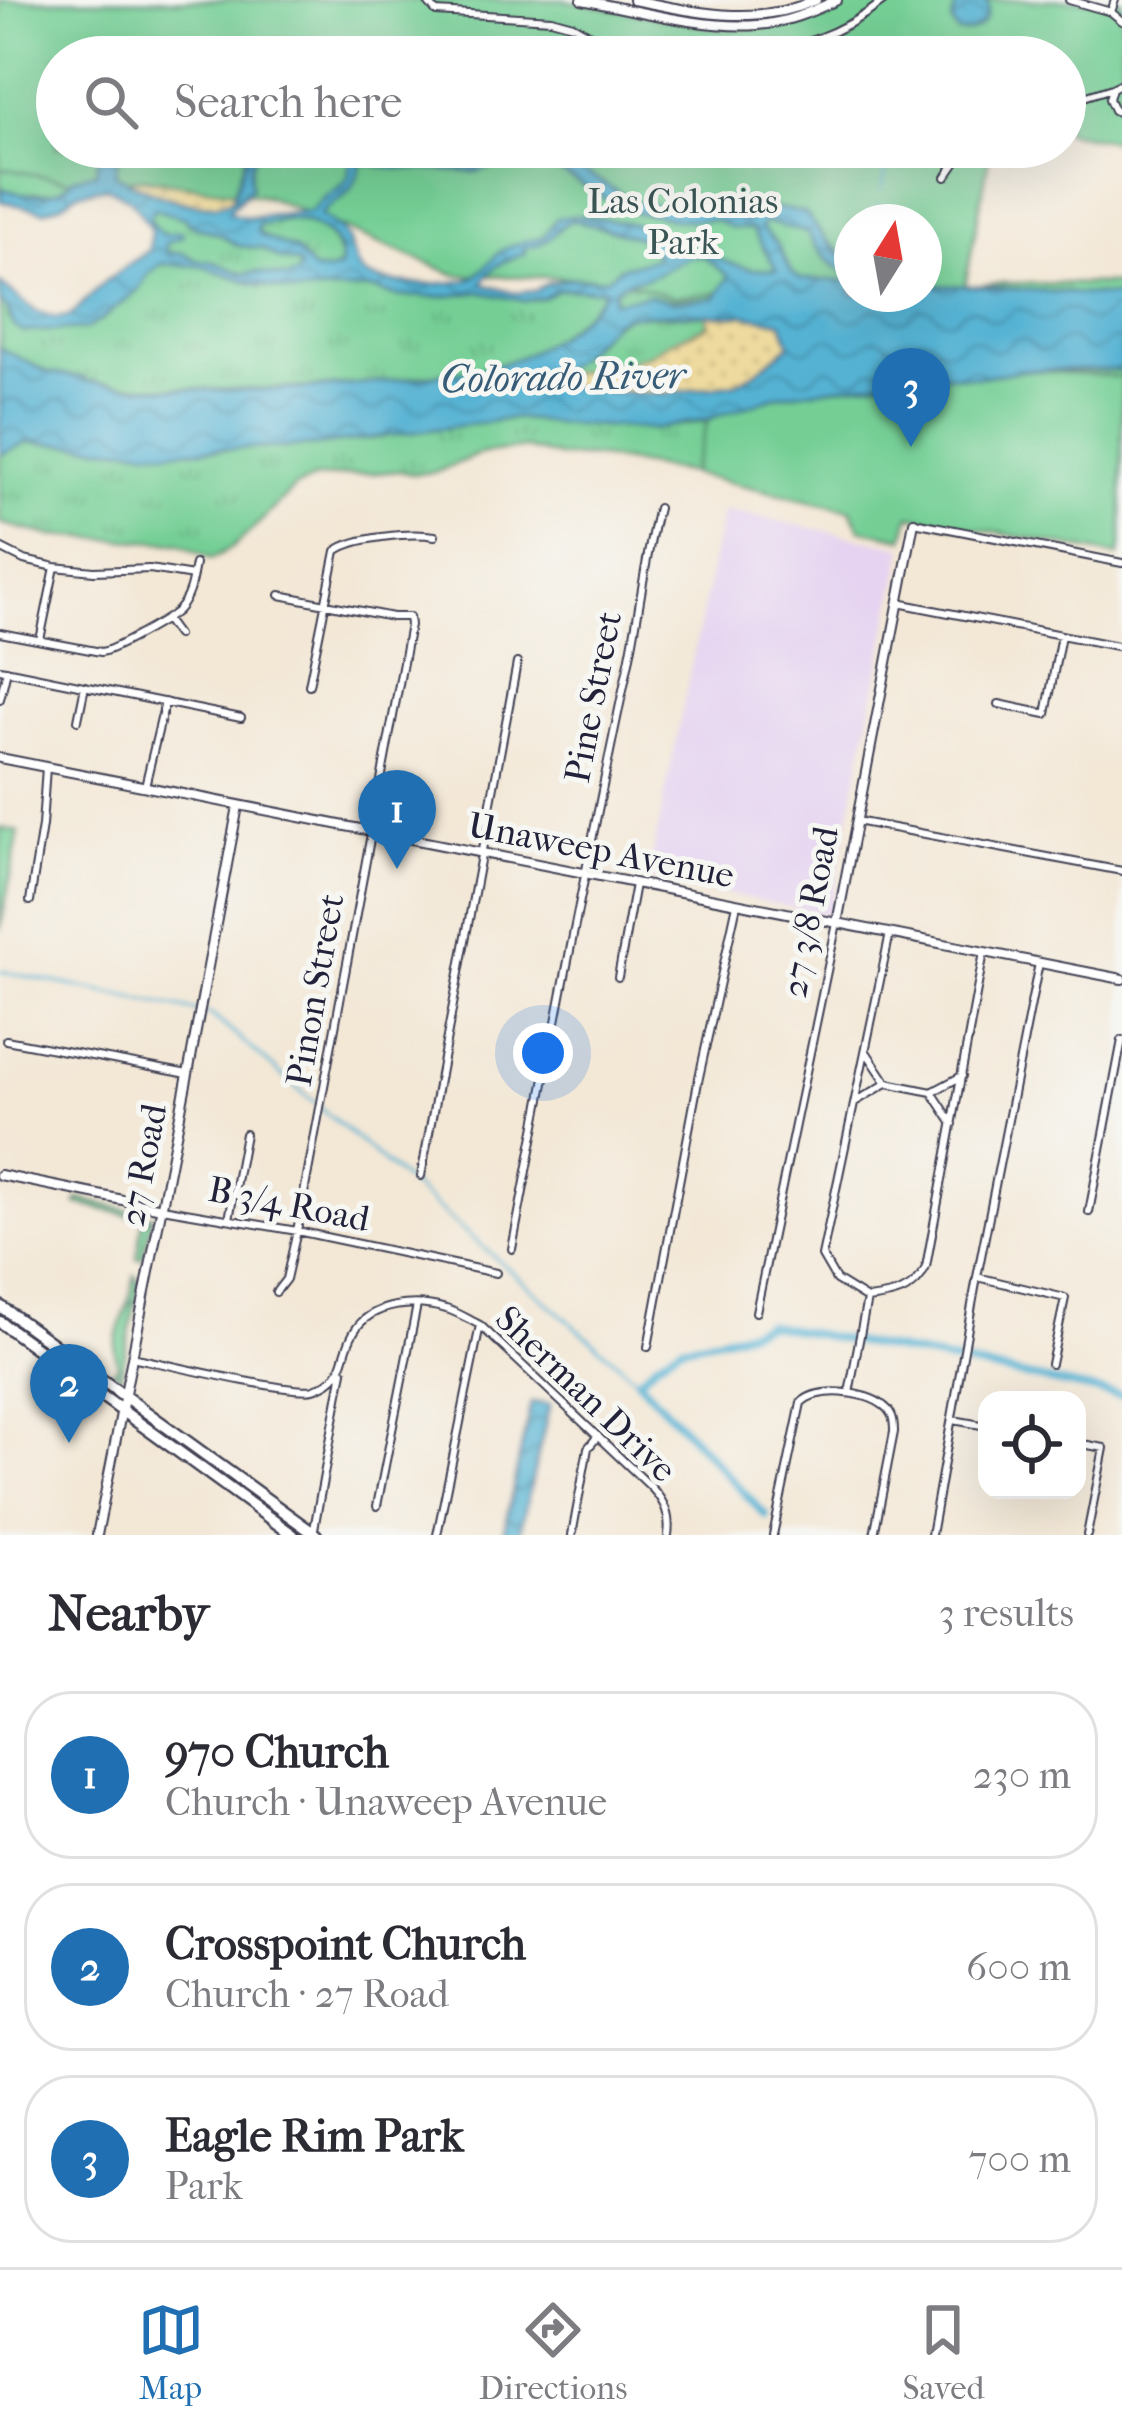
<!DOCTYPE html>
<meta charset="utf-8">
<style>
:root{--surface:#fff;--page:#f7f7f7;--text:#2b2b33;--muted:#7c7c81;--line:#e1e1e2;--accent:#1f6fb2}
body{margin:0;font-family:"IM FELL French Canon",serif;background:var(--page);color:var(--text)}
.controls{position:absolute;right:36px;bottom:36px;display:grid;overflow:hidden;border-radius:24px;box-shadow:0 12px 48px #0002}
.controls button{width:108px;height:108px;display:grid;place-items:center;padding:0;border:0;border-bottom:3px solid var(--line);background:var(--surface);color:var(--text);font:60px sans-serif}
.compass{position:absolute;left:834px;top:204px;width:108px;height:108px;border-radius:50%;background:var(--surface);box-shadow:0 12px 48px #0002;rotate:11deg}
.you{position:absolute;left:543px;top:1053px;width:42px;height:42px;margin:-30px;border:9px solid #fff;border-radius:50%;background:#1a73e8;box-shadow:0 0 0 18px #1a73e833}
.badge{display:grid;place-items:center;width:78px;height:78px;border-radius:50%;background:var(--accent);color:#fff;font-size:39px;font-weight:700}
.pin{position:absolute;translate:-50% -99px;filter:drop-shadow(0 3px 6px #0008)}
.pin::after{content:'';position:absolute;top:63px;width:42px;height:36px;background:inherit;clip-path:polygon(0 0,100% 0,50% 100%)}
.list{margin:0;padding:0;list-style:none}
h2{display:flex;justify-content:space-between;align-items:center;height:156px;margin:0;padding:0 48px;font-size:51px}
h2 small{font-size:39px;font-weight:400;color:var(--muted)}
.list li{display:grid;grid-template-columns:78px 1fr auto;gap:36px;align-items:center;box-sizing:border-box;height:168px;margin:0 24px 24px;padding:0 24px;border:3px solid var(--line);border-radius:48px}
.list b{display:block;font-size:45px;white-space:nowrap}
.list p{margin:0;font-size:39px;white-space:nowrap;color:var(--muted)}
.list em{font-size:39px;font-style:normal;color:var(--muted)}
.icon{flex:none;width:66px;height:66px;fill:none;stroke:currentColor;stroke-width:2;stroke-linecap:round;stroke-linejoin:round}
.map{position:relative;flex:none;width:1122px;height:1535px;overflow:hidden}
.search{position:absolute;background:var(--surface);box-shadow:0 12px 48px #0002;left:36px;right:36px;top:36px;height:132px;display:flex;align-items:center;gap:30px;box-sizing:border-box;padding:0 42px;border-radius:66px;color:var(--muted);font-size:45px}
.sheet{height:732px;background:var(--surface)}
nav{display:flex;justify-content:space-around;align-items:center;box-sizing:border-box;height:168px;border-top:3px solid var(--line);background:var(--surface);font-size:33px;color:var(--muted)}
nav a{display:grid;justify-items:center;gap:6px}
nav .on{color:var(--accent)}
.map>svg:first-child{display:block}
</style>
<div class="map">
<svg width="1122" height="1535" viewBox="0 0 1122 1535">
<defs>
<pattern id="grass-tufts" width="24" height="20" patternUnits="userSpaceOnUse" patternTransform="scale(3)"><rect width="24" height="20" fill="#75cf95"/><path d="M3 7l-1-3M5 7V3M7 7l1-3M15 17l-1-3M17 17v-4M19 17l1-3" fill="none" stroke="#65b181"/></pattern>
<pattern id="sand-dots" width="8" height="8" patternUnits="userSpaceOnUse" patternTransform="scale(3)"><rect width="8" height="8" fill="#eeda9e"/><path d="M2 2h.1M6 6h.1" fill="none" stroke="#ccbb89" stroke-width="1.8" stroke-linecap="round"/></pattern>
<pattern id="water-waves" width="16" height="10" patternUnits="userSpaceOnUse" patternTransform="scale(3)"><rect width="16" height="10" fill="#55b2d3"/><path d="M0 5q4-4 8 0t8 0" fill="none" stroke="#4690ac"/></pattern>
</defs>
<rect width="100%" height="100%" fill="#f6f6f2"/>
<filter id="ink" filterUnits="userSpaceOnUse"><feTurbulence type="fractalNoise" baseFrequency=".00833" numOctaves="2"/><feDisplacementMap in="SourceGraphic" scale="24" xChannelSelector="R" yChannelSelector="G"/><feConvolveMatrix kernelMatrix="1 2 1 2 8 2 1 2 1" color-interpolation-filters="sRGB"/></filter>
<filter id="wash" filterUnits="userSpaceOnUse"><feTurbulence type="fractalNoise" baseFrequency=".004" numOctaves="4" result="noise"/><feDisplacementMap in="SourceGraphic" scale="48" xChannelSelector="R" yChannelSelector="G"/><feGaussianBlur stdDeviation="2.7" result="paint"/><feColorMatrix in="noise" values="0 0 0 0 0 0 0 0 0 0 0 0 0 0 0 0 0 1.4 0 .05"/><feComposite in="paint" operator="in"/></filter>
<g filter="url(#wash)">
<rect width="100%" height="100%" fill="#f3e7d5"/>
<!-- built -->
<path fill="#e5d3f1" d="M 723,510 L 904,547 L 829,915 L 648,878 Z"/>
<!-- grass -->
<path fill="url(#grass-tufts)" stroke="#4c7868" stroke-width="3" d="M 0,123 L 57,147 L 88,175 L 57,193 L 18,194 L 0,188 Z
M 155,209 L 184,218 L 194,226 L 219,234 L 239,246 L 261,248 L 280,259 L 297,263 L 300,267 L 298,273 L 287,278 L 256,272 L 242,274 L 213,262 L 196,260 L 184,253 L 170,253 L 165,249 L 166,243 L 180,237 C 166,235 153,232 149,216 Z
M 287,219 C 317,222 338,235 341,266 L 330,271 L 313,270 L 295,250 L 262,236 L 257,230 L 258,225 Z
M 161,264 L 202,266 L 252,283 L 320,291 L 371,289 L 397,296 L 440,297 L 481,292 L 524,301 L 544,298 L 559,289 L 607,289 C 580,323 537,354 495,366 C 472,372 446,373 422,376 C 309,393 196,393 83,381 L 83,378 L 47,372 L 0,348 L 0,301 L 8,310 L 10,318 L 85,329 L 102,319 L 138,290 L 149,273 Z
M 730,276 L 715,298 L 671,301 L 648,295 L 613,302 L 615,289 L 629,278 Z
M 1003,283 L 1122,284 L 1122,297 L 976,286 Z
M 631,315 L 707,315 L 709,325 L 671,341 L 651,354 L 617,366 L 547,376 C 560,369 571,362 582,353 C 601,337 606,323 631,315 Z
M 1027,370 L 1122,370 L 1122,421 L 721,478 L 598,457 L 559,457 L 525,448 L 479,454 L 437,472 L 412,474 L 400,471 L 316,478 L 295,487 L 252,530 L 232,548 L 212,559 L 179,543 L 52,536 L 0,523 L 0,455 L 28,442 L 167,451 L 314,446 L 516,418 L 554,423 L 655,429 Z
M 78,1199 L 151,1215 L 148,1216 L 149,1220 L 152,1217 L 143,1258 L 137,1258 L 143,1218 L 77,1204 Z
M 135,1275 L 140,1282 L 120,1378 L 120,1374 L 112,1371 L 118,1366 C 110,1345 123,1322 128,1302 L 134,1303 L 129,1300 Z"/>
<!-- sand -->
<path fill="url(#sand-dots)" stroke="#887e6c" stroke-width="3" d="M 115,174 L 238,183 L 232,200 C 203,216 143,190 115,174 Z
M 707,315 L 745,315 L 782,322 L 790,345 L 756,372 L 736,383 L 667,394 L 617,392 L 537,382 L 547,376 L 617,366 L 651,354 L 671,341 L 709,325 Z"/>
<!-- park -->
<path fill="#75cf95" stroke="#4c7868" stroke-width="3" d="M 0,0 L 564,0 L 716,28 L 759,28 L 797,21 L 841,0 L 1122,0 L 1122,142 L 1065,132 L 1065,57 L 57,57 L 57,147 L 991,147 L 965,286 L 924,286 L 924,222 L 852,222 L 852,288 L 755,289 L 674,297 L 617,279 L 456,275 L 267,197 L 143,178 L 86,184 L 0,168 Z
M 1027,370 L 1122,377 L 1122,541 L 1119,556 L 910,516 L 904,538 L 860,529 L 851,510 L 692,474 L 708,419 L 779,395 L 936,374 L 979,377 Z
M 0,828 L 19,832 L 0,930 Z"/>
<!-- water -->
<path fill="url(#water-waves)" stroke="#3c6a87" stroke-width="3" fill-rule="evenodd" d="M 957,0 L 987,0 C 993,19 977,35 958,33 L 952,22 Z
M 100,147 L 120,147 L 115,174 C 142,190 203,216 232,200 L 249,147 L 262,147 C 250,158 249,172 251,188 L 228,212 C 249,223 285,212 310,212 C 314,208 318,203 323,198 C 337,186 351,186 349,165 L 359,156 L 368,155 L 376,160 L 399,163 L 480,164 L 492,157 L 496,147 L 542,147 L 637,203 L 734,212 L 746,221 L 777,208 L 805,213 L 829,243 L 852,262 L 852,294 L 924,294 L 924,285 L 976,286 L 1122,297 L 1122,370 L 1027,370 L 979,377 L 935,374 L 779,395 L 708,419 L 655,429 L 554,423 L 516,418 L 314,446 L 167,451 L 28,442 L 0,455 L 0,348 L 47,372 L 84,378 L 84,381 C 196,395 309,393 421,377 C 445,373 471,372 494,366 C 536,355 580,324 606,290 L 559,289 L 544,298 L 524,301 L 481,292 L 440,297 L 397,296 L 370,289 L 297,293 L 252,283 L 202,266 L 161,264 L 149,273 L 138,290 L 102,319 L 85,329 L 23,332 L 14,326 L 8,310 L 0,301 L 0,283 L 35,311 L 56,318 L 70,316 L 104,282 L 149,250 L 151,230 L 139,211 L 129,199 L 107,187 L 77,193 L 63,204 L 44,211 L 0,201 L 0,188 C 22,196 59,200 73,178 L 96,172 ZM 509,156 L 551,167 L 613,203 L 636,213 L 653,214 L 676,220 L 716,220 L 732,228 L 752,229 L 777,270 L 752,269 L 729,263 L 650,227 L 582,215 L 557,218 L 543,237 C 528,241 511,243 499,253 C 489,261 484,272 472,278 C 454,287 377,286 363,273 C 355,265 354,257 351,248 C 347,232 334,224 320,215 C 329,204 342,201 351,189 C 356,182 359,171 363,162 L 389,168 L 477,172 L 499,165 ZM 154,209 L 184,218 L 194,226 L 219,234 L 239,246 L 261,248 L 280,259 L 297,263 L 300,267 L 298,273 L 287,278 L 256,272 L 243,274 L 213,262 L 196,260 L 184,253 L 170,253 L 166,249 L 166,243 L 181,237 L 183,233 L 180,231 L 163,235 L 151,223 L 150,216 ZM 287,219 C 314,221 346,237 340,268 L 327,272 L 313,270 L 295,250 L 262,236 L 257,230 L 259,225 ZM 573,220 L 640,238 L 644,245 L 657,254 L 651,260 L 621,267 L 605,279 L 572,278 L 548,283 L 535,291 L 514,293 L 483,284 C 489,267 508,258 526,254 L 523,248 C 531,246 541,245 547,240 C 558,233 559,224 573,220 ZM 766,222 L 808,233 C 818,254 829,263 849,275 L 847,281 L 801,279 L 792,273 L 778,245 L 761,227 ZM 703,256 L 729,276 L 715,298 L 671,301 L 648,295 L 613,301 L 615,289 C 633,275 638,283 654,275 C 672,266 682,256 703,256 ZM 675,314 L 745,315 L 782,322 L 790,345 L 756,372 L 736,383 L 667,394 L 617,392 L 538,383 L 570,363 L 616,320 L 631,315 Z
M 531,1402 L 550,1404 L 519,1535 L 503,1535 Z"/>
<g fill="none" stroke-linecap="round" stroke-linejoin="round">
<!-- stream -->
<path stroke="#55b2d3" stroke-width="3" d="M 882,190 L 891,147
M 875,222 L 879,205
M 0,971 L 196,1011
M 205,1013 L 212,1015 L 638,1380"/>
<!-- canal -->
<path stroke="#55b2d3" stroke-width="8" d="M 766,1516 L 638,1380 L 657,1362 L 681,1346 L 738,1334 L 766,1324 L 1122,1396"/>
</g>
</g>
<g filter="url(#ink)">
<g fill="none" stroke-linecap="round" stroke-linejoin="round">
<defs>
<path id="minor" d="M 426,0 L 436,12 L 551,19 L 573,25 L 630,57
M 1069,0 L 1111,12 L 1122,21
M 1111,12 L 1115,0
M 736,57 C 792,50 840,36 885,0
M 1122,83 L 1112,88 L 1109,99 L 1114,110 L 1122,114
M 1065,97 L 1087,96 L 1112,88
M 946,177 L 957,161 L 959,147
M 914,522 L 1122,563
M 0,548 L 24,560 L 55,567 L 94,571 L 150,569 L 193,576
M 898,603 L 1122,647
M 166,620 L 177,635
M 0,633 L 101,652 C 112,651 171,618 178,610 C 190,597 192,580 195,564
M 40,640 L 55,567
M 0,669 L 241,718
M 309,685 L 336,551 C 354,537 412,532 435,536
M 0,699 L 7,670
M 999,704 L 1046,714 L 1061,635
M 78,720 L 85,686
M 145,786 L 165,702
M 856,821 L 1122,871
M 30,901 L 42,826 L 46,767
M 618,977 L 635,884
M 6,1040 L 188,1074
M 867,1053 L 887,1083 L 932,1092 L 962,1076
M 932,1092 L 953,1124
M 855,1102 L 887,1083
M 421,1176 L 517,663
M 162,1208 L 297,1231 L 496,1273
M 1089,1212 L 1122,1040
M 229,1219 L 245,1134
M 512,1249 C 549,1056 586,863 627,671 C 639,617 644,562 658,508
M 977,1277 L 1065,1298 L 1051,1364
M 276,1292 L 286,1279 L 297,1231 L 410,625 L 409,617 L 392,617 L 280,595
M 867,1299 L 836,1280 L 822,1256 L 890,933
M 867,1299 C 893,1296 915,1292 926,1267 L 984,952
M 756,1312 L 837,923
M 648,1347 L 698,1082 L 737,904
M 132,1357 C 160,1363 295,1395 314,1389 C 349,1377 339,1357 354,1332 C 371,1302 417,1300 446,1309 C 458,1312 469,1320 480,1325 L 651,1487 C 664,1501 671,1515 668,1535
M 849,1393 L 867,1299
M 953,1420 L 987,1426
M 1077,1443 L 1104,1448 L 1087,1535
M 377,1506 L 417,1305
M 314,1529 L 343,1371
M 437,1535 L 480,1325
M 572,1535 L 588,1448 L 598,1436
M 773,1535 L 801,1403 C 817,1386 866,1391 884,1406 C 893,1413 894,1421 894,1432 L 874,1535
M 931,1535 L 977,1277 L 1039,963"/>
<path id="tertiary" d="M 837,923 L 914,522
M 0,1175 L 162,1208
M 97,1535 L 188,1074 L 238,806"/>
<path id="secondary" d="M 582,0 C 635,10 704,29 757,25 C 786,23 811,12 837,0
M 633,0 C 696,12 755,27 816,0
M 0,758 L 1122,979"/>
<path id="trunk" d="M 0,1306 L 316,1535
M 0,1322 L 293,1535"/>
</defs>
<!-- minor casing -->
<use href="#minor" stroke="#414052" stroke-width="10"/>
<!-- tertiary casing -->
<use href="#tertiary" stroke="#414052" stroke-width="12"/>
<!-- secondary casing -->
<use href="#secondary" stroke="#414052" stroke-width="12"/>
<!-- trunk casing -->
<use href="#trunk" stroke="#414052" stroke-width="15"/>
<!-- minor -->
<use href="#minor" stroke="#fff" stroke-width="6"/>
<!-- tertiary -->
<use href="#tertiary" stroke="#fff" stroke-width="8"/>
<!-- secondary -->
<use href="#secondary" stroke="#fff" stroke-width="8"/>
<!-- trunk -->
<use href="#trunk" stroke="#fff" stroke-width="10"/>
</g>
</g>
<g text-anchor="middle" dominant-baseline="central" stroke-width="10" stroke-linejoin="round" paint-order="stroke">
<!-- park labels -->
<g font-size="36" fill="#3b5656" stroke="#f6f6f2">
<text x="683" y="201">Las Colonias<tspan x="683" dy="41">Park</tspan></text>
</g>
<!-- street labels -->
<g font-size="36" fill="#22223b" stroke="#f6f6f2">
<text transform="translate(593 697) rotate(-79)">Pine Street</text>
<text transform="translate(601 850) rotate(11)">Unaweep Avenue</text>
<text transform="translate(810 912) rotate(-79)">27 3/8 Road</text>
<text transform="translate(315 990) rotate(-80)">Pinon Street</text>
<text transform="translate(143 1165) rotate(-79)">27 Road</text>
<text transform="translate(289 1204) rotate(11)">B 3/4 Road</text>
<text transform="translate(586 1394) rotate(44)">Sherman Drive</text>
</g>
<!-- water labels -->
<g font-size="39" font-style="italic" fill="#365c78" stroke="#f6f6f2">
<text transform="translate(563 377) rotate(-1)">Colorado River</text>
</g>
</g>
</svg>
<div class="controls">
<button><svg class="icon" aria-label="locate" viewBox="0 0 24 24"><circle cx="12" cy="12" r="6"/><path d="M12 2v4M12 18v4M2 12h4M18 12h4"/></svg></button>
</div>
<svg class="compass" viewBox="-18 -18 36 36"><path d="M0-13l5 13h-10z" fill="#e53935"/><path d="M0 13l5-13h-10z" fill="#7c7c81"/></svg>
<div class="you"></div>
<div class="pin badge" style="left:397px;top:869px">1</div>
<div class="pin badge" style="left:69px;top:1443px">2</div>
<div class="pin badge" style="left:911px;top:447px">3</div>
<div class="search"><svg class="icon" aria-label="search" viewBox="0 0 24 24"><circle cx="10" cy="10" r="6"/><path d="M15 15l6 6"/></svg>Search here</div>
</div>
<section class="sheet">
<h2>Nearby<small>3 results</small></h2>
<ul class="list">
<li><span class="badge">1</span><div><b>970 Church</b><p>Church · Unaweep Avenue</p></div><em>230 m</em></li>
<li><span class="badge">2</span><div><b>Crosspoint Church</b><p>Church · 27 Road</p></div><em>600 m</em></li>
<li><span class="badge">3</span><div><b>Eagle Rim Park</b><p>Park</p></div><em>700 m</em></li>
</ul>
</section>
<nav>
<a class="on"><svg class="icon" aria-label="map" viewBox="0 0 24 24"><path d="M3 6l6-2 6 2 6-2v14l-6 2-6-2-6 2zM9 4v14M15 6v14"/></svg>Map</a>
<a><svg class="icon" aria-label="directions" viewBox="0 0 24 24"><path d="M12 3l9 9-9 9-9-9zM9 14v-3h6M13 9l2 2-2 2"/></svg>Directions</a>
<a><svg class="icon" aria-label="saved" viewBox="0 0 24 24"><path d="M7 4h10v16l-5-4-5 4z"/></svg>Saved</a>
</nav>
